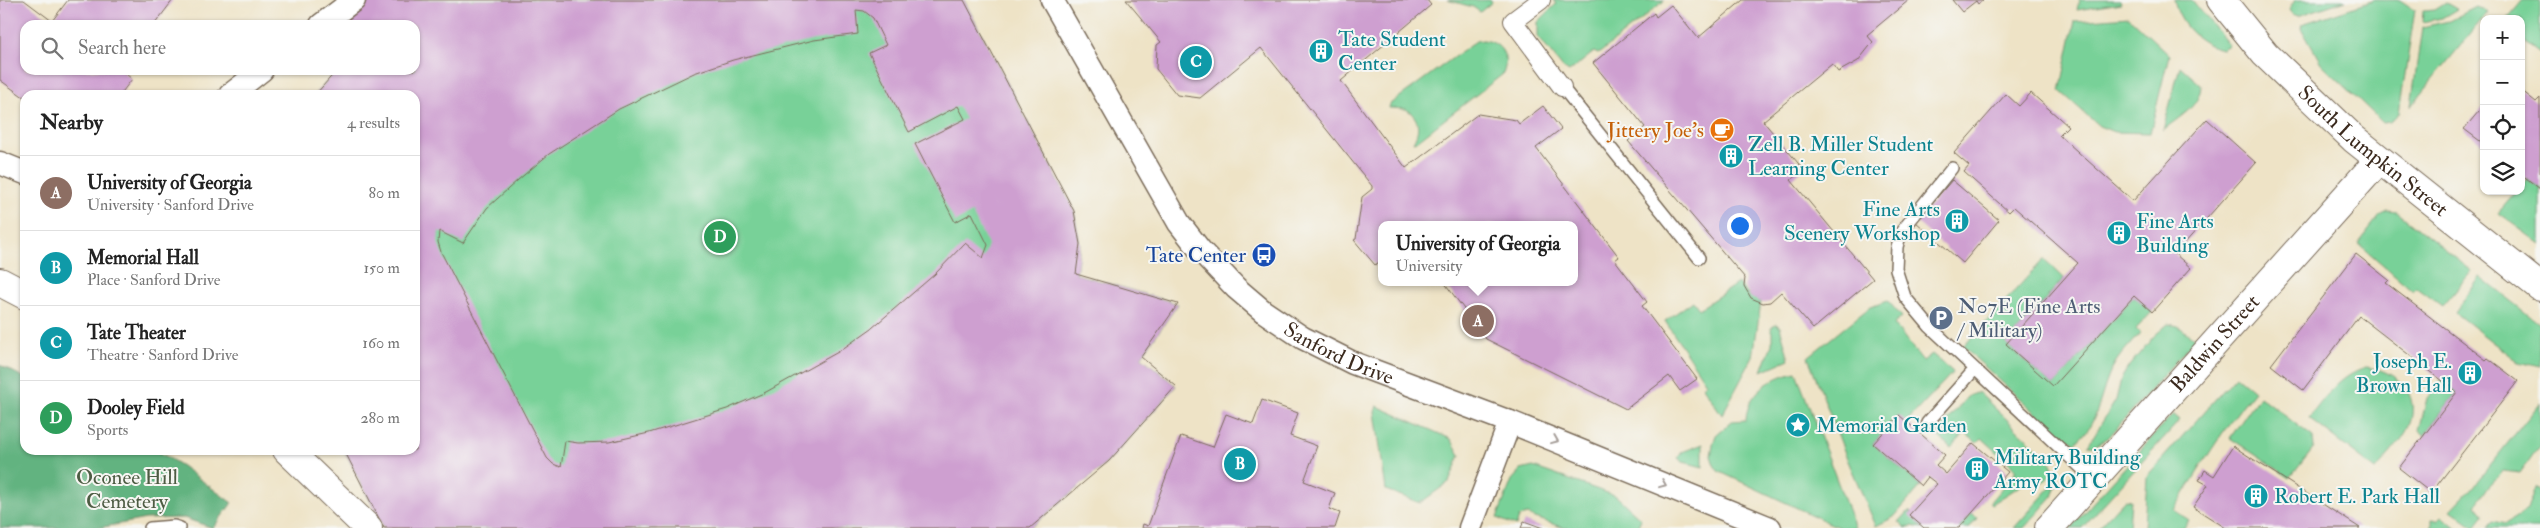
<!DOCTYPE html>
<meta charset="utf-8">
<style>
:root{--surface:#fff;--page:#f2f2f2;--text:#222;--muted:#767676;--line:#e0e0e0;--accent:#c8321e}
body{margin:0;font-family:"IM FELL Double Pica",serif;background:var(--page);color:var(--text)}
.controls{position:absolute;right:15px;top:15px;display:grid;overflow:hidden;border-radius:10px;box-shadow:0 1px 4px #0004}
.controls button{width:45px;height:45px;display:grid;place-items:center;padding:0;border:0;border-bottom:1px solid var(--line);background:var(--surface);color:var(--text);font:25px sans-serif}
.you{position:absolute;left:1739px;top:225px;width:18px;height:18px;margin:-12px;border:4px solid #fff;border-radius:50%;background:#1a73e8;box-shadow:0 0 0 8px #1a73e833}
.badge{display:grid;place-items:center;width:32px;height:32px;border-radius:50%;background:var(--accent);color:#fff;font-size:16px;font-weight:700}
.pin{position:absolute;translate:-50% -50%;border:2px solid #fff;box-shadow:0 1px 5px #0006}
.popup{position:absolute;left:1378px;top:221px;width:200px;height:65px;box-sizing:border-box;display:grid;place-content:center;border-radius:10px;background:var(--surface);filter:drop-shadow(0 1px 4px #0005);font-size:16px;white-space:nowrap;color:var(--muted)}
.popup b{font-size:19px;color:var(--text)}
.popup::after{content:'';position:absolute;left:50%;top:100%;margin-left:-10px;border:10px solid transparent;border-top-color:var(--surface)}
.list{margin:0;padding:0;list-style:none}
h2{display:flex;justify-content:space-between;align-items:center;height:65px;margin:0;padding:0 20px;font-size:21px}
h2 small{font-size:16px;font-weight:400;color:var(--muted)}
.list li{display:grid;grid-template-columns:32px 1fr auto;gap:15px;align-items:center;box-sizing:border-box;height:75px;padding:0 20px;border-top:1px solid var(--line)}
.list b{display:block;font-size:19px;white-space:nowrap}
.list p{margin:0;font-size:16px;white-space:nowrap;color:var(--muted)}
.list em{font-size:16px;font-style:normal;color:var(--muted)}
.icon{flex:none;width:28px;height:28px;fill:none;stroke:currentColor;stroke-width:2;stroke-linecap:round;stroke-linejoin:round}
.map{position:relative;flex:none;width:2540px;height:528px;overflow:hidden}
.search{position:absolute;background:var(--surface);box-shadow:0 1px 4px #0004;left:20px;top:20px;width:400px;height:55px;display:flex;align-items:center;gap:12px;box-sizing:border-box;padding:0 18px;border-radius:15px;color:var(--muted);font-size:19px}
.panel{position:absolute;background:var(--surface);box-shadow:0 1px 4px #0004;left:20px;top:90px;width:400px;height:365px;border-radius:15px}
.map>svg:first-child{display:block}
</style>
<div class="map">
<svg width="2540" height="528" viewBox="0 0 2540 528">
<rect width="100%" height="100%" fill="#f6f6f2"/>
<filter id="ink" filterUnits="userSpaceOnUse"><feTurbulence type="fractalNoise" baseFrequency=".02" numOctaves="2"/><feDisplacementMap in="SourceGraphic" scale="10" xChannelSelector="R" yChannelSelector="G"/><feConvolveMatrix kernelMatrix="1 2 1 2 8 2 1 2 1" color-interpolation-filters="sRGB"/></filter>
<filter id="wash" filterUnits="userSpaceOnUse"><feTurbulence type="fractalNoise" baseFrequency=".0096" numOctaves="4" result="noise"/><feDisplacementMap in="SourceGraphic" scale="20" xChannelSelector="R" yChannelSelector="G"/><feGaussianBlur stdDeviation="1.12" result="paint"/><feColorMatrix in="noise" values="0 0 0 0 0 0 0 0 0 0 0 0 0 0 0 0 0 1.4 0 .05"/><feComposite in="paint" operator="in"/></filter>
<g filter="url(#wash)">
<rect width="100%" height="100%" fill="#eee3c6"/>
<!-- green -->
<path fill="#78d198" stroke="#5a7e5b" d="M 364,0 L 964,0 L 1074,211 L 1080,244 L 1076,274 L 1178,304 L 1141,357 L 1176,386 L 1109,461 L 1030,528 L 384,528 L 344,450 L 415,450 L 415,95 L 315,95 L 337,70 L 415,70 L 415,25 Z
M 1447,0 L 1491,0 L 1492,2 L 1480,12 L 1473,7 Z
M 1553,0 L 1665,0 L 1601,52 L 1598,54 L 1594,52 L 1569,72 L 1563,68 L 1538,37 L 1538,22 L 1556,4 Z
M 2079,0 L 2120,0 L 2121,3 L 2077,10 Z
M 2174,0 L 2192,0 L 2229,45 L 2222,49 C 2197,43 2179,24 2174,0 Z
M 2295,0 L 2346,0 L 2298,16 L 2292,14 L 2289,10 Z
M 2375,0 L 2400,0 L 2415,10 L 2399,113 L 2390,122 L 2383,123 L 2321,63 L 2301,28 L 2302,24 Z
M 2523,0 L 2540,0 L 2540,54 L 2521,40 L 2521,19 L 2507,19 Z
M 2446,3 L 2457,9 L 2442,18 L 2422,22 L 2423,11 L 2435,10 Z
M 2476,7 L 2488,12 L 2411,106 L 2422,27 L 2449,21 Z
M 2129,17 L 2169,55 L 2150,133 L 2114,132 L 2099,126 L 2060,91 L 2075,21 Z
M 1483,40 C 1501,42 1510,56 1503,74 L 1417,141 L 1413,142 C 1421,128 1419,118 1406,109 L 1389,108 L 1390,104 L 1476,41 Z
M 2180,66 L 2201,85 C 2200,107 2179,117 2163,130 Z
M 2527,179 L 2540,189 L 2540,244 L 2498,213 L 2517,191 L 2521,191 L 2521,186 Z
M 2388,211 L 2397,212 L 2472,271 L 2442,306 L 2416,287 L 2413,291 L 2358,243 L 2380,215 Z
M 2044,259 L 2064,278 L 2006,344 L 2053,386 L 2134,296 L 2152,312 L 2136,329 L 2140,333 C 2131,344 2119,355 2113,367 C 2099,393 2100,424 2075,443 L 2049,425 L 1963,347 Z
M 2480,277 L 2540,324 L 2540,367 L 2518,362 L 2455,313 Z
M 1738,283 L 1749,296 L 1761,302 L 1753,357 L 1722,415 L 1703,387 L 1706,383 L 1665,321 L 1693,301 L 1699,309 Z
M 1888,301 L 1902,317 L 1894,324 L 1923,361 L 1932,354 L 1953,372 L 1906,422 L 1899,415 L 1873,444 L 1921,486 L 1894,517 L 1876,526 L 1848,461 L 1808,357 L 1870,307 Z
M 1776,324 L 1780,327 L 1789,359 L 1762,371 L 1772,344 L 1772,326 Z
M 2168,324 L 2178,326 L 2195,339 L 2108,438 L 2094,446 L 2088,445 L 2116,400 L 2121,379 L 2129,366 L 2154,336 Z
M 2366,367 C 2396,370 2422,394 2409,426 C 2402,442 2387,456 2376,470 L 2309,418 C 2326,396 2339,375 2366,367 Z
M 1796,372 L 1855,528 L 1840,528 L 1718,471 L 1714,465 L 1711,456 L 1713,444 L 1716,435 L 1732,421 L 1746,420 C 1747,393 1771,377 1796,372 Z
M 2236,376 L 2254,391 C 2223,428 2199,470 2174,510 L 2189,520 L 2184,528 L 2144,528 L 2147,476 Z
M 2442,380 L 2457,392 L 2423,436 L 2419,431 L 2427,398 Z
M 1978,392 L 2042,453 L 2050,461 L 2054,471 L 2044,482 L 2034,477 L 1992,504 L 1990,502 L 2017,470 L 1982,438 L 1977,443 L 1965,433 L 1951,448 L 1936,434 L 1968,396 Z
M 2259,396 L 2313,437 L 2314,447 L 2290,478 L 2230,438 Z
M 2540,403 L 2540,445 L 2520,473 L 2503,471 L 2488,487 L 2476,505 L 2484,515 L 2475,527 L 2451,510 L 2470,490 Z
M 1377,406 L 1451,439 L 1460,455 L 1449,482 L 1420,503 L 1386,490 L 1375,412 Z
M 2173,414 L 2180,420 L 2082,528 L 2070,528 Z
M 1703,444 L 1703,467 L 1683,462 L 1678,458 L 1682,452 Z
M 1533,467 L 1616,496 L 1641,519 L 1637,528 L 1564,528 L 1527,515 L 1519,517 L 1516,526 L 1497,518 L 1512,480 L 1521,470 Z
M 2056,485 L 2052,497 L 2024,528 L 2014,528 L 2050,488 Z
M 2535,487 L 2540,491 L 2540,528 L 2488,528 L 2493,521 L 2505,524 L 2527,510 Z
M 2125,499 L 2131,500 L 2129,528 L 2098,528 Z
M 1909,511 L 1911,513 L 1910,515 L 1924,528 L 1912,526 L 1905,528 L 1899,522 Z
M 1972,513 L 1977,518 L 1969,528 L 1959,528 Z
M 2441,516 L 2457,528 L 2432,528 L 2432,519 L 2437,520 Z"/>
<!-- forest -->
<path fill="#62b380" stroke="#4e6e4f" d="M 0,365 L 25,378 L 25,450 L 156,450 L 182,466 L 232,503 L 213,528 L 184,518 L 146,519 L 98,528 L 0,528 Z"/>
<g id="blocks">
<!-- building -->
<path fill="#ce9fd0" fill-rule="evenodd" d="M 0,0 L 24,0 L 52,21 L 68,0 L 173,0 L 154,25 L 25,25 L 25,70 L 121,70 L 132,79 L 120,95 L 25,95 L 25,98 L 0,80 Z
M 364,0 L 964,0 L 1074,211 L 1080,244 L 1076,274 L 1178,304 L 1141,357 L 1176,386 L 1109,461 L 1030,528 L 384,528 L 344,450 L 415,450 L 415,95 L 315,95 L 337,70 L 415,70 L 415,25 L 336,25 ZM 856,10 L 864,11 L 873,18 L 886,45 L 869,53 L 909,132 L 958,106 L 965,119 L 915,144 L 955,222 L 972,213 L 988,245 L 983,258 L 965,243 L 935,274 L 872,328 L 838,352 L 766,392 L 727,409 L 649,433 L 609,442 L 578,443 L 565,441 L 561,467 L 553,464 L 547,458 L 441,252 L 438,242 L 439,231 L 463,243 L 487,208 L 518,180 L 549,154 L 619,109 L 694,73 L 733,60 L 814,40 L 858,34 Z
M 1126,0 L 1427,0 L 1431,5 L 1341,81 L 1406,168 L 1478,114 L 1516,120 L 1519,124 L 1543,106 L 1561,129 L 1536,148 L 1619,257 L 1615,260 L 1647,302 L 1642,306 L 1697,379 L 1680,391 L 1669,376 L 1626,409 L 1486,339 L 1444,282 L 1574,282 L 1574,225 L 1382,225 L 1382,260 L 1375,265 L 1354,240 L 1356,239 L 1362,197 L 1372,189 L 1372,186 L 1261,48 L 1200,98 L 1177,95 L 1156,69 L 1157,45 L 1161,42 Z
M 1743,0 L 1909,0 L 1867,35 L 1873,42 L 1858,61 L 1838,72 L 1832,64 L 1763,121 L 1803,169 L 1791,180 L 1873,279 L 1813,329 L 1781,292 L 1770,302 L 1763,303 L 1751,298 L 1744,286 L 1745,278 L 1628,141 L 1645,127 L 1593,63 L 1654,13 L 1656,17 L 1671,5 L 1698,38 Z
M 1952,0 L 1983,0 L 1978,4 L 1976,1 L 1962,12 Z
M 2521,90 L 2536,102 L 2540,98 L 2540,189 L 2521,174 Z
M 2031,93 L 2068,126 L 2059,135 L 2133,201 L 2207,119 L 2256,163 L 2175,254 L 2191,268 L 2152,312 L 2134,296 L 2053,386 L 2006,344 L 2078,263 L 2014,207 L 2009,212 L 1964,172 L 1969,166 L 1954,153 L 2006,94 L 2019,106 Z
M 2484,105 L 2484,144 L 2464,129 Z
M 1952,180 L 1999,220 L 1963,263 L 1916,222 Z
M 2356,254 L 2389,280 L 2386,283 L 2486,360 L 2488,358 L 2518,381 L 2431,493 L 2399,468 L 2457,392 L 2359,316 L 2303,390 L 2271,365 Z
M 1262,400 L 1298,413 L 1290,436 L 1317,446 L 1304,481 L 1335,493 L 1329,509 L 1340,513 L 1335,528 L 1142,528 L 1143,524 L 1148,526 L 1181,436 L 1213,447 L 1226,414 L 1253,424 Z
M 1899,415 L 1945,455 L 1936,465 L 1946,474 L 1973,443 L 2008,472 L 1959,528 L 1924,528 L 1909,515 L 1937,484 L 1928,477 L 1921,486 L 1873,444 Z
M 2233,446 L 2262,465 L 2360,528 L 2226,528 L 2193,507 L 2208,485 L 2199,480 L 2205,470 L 2214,476 Z
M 1524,521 L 1543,528 L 1521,528 Z"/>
</g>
</g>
<g filter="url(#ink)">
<use href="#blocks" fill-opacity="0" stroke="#7a6b59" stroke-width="1"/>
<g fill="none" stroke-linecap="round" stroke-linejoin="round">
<defs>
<path id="service" d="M 1562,87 L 1699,258
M 1952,168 L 1901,232 L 1897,247 L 1896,269 L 1905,297 L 1930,327 L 2093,479
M 1927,423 L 1975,369
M 150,528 L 174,526 L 180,528"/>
<path id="pedestrian" d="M 1541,0 L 1513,21 L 1562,87"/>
<g id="minor">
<path id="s1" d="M 1052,0 L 1179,223 L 1200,250 L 1236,288 L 1263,311 L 1303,338 L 1353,363 L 1510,422 L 1770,528"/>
<path d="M 321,25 L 354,0"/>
<path d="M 230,95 L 262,70"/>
<path d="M 0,163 L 25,173"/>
<path d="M 1470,528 L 1510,422"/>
</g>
<g id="tertiary">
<path id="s2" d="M 2049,528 L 2379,160"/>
</g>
<g id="secondary">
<path id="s3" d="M 2221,0 L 2265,54 L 2354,139 L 2540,287"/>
<path d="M 0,282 L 25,295"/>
<path d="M 287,450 L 368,528"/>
</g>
</defs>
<!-- service casing -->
<use href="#service" stroke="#7a6b59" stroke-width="14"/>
<!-- pedestrian casing -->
<use href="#pedestrian" stroke="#7a6b59" stroke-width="20"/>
<!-- minor casing -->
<use href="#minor" stroke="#7a6b59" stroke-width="25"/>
<!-- tertiary casing -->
<use href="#tertiary" stroke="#7a6b59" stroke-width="30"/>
<!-- secondary casing -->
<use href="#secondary" stroke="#7a6b59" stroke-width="30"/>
<!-- service -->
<use href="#service" stroke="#fff" stroke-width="11"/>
<!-- pedestrian -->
<use href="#pedestrian" stroke="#fff" stroke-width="18"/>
<!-- minor -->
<use href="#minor" stroke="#fff" stroke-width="22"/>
<!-- tertiary -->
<use href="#tertiary" stroke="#fff" stroke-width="28"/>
<!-- secondary -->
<use href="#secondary" stroke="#fff" stroke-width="28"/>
</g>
<!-- one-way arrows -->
<defs><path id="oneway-chevron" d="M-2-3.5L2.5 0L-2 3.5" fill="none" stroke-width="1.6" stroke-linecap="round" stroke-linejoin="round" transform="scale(1.25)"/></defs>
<g stroke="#a79f9a">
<use href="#oneway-chevron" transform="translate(1555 440) rotate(22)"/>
<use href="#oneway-chevron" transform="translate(1663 484) rotate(22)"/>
</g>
</g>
<!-- icons -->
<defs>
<symbol id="building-disc" viewBox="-11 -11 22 22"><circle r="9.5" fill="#0f9aa8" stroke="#f6f6f2"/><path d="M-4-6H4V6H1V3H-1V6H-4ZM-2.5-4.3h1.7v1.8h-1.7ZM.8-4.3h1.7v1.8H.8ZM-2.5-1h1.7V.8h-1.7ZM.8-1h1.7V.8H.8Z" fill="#fff"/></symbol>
<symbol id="cafe-disc" viewBox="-11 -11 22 22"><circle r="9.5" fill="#e8710a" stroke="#f6f6f2"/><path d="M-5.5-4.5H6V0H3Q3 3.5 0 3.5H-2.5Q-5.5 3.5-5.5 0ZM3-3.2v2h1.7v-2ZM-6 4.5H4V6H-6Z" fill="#fff"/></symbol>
<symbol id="bus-disc" viewBox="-11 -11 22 22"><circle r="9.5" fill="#1a4fb4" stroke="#f6f6f2"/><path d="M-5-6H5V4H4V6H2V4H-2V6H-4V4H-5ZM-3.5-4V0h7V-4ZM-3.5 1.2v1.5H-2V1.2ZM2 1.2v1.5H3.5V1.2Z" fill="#fff"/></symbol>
<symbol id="parking-disc" viewBox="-11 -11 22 22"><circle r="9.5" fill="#5c6f8a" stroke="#f6f6f2"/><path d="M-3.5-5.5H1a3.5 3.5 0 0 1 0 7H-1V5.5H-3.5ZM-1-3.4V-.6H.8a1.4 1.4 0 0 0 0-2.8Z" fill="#fff"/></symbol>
<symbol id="sight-disc" viewBox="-11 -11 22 22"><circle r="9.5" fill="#0f9aa8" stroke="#f6f6f2"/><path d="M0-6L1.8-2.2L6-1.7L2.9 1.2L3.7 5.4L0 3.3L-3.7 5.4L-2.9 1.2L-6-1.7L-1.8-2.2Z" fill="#fff"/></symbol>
</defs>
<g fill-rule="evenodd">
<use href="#building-disc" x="1307" y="37" width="28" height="28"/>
<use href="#cafe-disc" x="1708" y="116" width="28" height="28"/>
<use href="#building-disc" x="1717" y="142" width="28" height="28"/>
<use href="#building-disc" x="1943" y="207" width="28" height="28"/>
<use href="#building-disc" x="2105" y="219" width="28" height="28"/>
<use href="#bus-disc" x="1250" y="241" width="28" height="28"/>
<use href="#parking-disc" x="1927" y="304" width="28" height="28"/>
<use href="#building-disc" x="2456" y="359" width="28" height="28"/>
<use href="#sight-disc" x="1784" y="411" width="28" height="28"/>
<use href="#building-disc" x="1963" y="455" width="28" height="28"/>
<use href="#building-disc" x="2242" y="482" width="28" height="28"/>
</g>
<g text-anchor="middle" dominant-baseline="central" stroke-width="4" stroke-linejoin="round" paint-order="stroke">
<!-- culture labels -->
<g font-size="21" fill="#0d838f" stroke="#f6f6f2" text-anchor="start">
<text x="1338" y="39">Tate Student<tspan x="1338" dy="24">Center</tspan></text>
<text x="1748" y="144">Zell B. Miller Student<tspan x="1748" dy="24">Learning Center</tspan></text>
<text x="1940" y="209" text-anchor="end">Fine Arts<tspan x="1940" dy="24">Scenery Workshop</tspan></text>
<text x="2136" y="221">Fine Arts<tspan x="2136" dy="24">Building</tspan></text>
<text x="2452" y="361" text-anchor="end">Joseph E.<tspan x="2452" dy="24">Brown Hall</tspan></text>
<text x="1816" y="425">Memorial Garden</text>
<text x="1994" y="457">Military Building<tspan x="1994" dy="24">Army ROTC</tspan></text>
<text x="2274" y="496">Robert E. Park Hall</text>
</g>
<!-- food labels -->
<g font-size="21" fill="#c56008" stroke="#f6f6f2" text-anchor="end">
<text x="1704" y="130">Jittery Joe's</text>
</g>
<!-- street labels -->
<g font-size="21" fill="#3b2a1e" stroke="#f6f6f2">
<text stroke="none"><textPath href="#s3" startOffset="215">South Lumpkin Street</textPath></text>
<text stroke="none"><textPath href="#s2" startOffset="248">Baldwin Street</textPath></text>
<text stroke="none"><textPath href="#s1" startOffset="466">Sanford Drive</textPath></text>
</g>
<!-- transit labels -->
<g font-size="21" fill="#164399" stroke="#f6f6f2" text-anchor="end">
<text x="1246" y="255">Tate Center</text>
</g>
<!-- service labels -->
<g font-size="21" fill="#4e5e75" stroke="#f6f6f2" text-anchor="start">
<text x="1958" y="306">N07E (Fine Arts<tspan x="1958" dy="24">/ Military)</tspan></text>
</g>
<!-- park labels -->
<g font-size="21" fill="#4d5c43" stroke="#f6f6f2">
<text x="127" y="477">Oconee Hill<tspan x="127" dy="24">Cemetery</tspan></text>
</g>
</g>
</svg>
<div class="controls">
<button>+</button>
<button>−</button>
<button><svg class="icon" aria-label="locate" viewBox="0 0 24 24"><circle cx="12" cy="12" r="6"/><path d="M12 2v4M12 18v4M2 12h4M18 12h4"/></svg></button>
<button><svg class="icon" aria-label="layers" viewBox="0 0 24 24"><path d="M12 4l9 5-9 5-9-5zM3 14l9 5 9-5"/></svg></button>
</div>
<div class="you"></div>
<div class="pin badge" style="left:1478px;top:321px;background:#8d6e63">A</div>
<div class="popup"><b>University of Georgia</b>University</div>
<div class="pin badge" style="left:1240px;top:464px;background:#0f9aa8">B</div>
<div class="pin badge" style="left:1196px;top:62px;background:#0f9aa8">C</div>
<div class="pin badge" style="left:720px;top:237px;background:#2e9e5b">D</div>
<div class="search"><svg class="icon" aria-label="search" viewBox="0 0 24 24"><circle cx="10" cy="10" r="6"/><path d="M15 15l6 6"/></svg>Search here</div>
<section class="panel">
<h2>Nearby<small>4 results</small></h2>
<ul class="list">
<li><span class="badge" style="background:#8d6e63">A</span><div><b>University of Georgia</b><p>University · Sanford Drive</p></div><em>80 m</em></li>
<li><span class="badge" style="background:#0f9aa8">B</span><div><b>Memorial Hall</b><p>Place · Sanford Drive</p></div><em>150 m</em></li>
<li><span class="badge" style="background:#0f9aa8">C</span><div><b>Tate Theater</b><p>Theatre · Sanford Drive</p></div><em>160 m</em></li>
<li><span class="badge" style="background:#2e9e5b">D</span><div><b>Dooley Field</b><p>Sports</p></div><em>280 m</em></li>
</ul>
</section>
</div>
